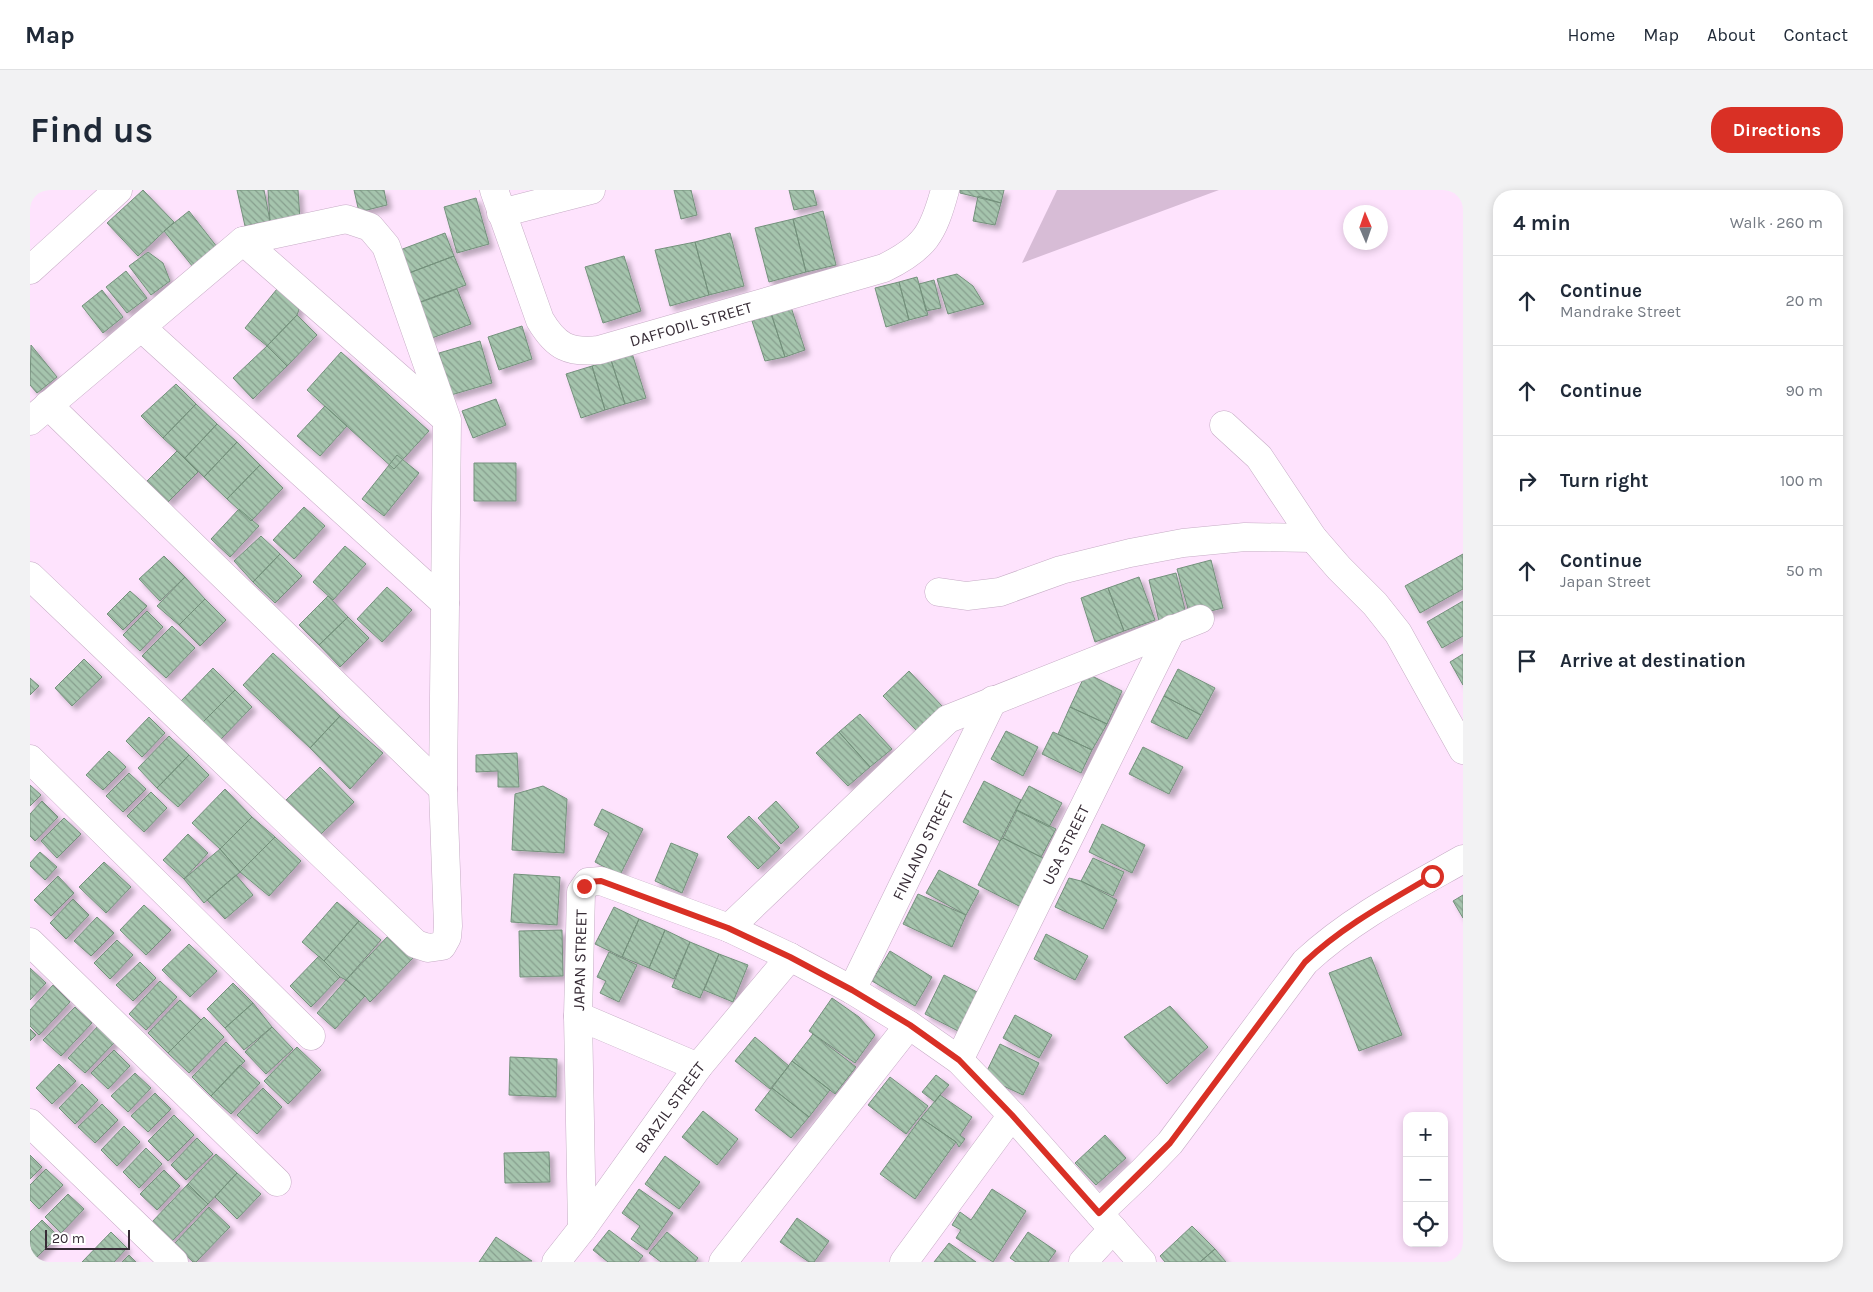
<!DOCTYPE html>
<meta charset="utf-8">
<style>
:root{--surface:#fff;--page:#f2f2f3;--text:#1f2937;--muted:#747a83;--line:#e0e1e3;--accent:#d93025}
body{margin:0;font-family:Karla,sans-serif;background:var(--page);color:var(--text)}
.controls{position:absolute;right:15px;bottom:15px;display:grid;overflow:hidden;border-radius:10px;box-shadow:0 2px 8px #0003}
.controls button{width:45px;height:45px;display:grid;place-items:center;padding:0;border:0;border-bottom:1px solid var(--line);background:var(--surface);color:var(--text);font:25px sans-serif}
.compass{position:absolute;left:1313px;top:15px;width:45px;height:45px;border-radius:50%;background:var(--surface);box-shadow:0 2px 8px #0003;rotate:358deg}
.scale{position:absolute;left:15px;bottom:12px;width:85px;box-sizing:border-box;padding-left:5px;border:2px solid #372c36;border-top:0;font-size:14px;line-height:18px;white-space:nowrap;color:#372c36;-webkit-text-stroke:4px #fff;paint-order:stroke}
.stop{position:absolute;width:15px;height:15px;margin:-11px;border:4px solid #d93025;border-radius:50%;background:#fff}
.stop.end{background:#d93025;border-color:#fff;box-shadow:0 1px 5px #0008}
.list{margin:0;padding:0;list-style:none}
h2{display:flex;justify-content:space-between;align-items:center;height:65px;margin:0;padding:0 20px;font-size:21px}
h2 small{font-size:16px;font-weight:400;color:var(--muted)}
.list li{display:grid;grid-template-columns:32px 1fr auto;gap:15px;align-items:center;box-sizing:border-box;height:90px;padding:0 20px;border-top:1px solid var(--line)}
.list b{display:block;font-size:19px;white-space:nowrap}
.list p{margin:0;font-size:16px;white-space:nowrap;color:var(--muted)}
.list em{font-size:16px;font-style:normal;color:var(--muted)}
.icon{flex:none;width:28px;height:28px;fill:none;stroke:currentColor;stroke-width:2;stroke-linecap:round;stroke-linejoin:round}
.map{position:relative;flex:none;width:1433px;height:1072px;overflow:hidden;border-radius:20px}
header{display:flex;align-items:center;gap:30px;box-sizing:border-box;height:70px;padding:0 25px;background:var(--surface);border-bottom:1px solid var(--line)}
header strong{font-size:24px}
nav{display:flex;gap:28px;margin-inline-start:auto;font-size:18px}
.intro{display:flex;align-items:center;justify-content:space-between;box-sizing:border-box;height:120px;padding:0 30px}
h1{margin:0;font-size:35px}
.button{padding:12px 22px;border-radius:20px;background:var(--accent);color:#fff;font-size:18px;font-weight:700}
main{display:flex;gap:30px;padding:0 30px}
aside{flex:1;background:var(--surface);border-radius:20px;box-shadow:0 2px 8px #0003}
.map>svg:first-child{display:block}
</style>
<header>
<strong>Map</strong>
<nav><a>Home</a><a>Map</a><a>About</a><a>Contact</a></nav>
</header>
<div class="intro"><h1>Find us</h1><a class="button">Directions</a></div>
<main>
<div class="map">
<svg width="1433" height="1072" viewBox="0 0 1433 1072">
<defs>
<pattern id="building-back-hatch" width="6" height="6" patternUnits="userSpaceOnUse" patternTransform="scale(1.25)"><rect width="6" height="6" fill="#a5c4ad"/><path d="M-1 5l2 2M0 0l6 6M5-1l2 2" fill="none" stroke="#879f8e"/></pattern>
<filter id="shadow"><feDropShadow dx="4.5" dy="4.5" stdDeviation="2.5" flood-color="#0004"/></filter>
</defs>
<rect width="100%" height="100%" fill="#fee3fd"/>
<!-- green -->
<path fill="#d7bcd6" d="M 1027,0 L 1189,0 L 992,73 Z"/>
<!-- building -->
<path fill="url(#building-back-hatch)" stroke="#74917c" filter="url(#shadow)" d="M 113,0 L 144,32 L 108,66 L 77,33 Z
M 207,0 L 234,0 L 240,31 L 215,36 Z
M 238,0 L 268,0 L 270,29 L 240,31 Z
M 324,0 L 354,0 L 357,15 L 329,22 Z
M 644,0 L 661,0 L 667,25 L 651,29 Z
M 759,0 L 783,0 L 787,15 L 764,20 Z
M 930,0 L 974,0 L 971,13 L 930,3 Z
M 948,6 L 971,13 L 965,35 L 943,31 Z
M 446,8 L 459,54 L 427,63 L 414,17 Z
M 159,21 L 191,62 L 167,82 L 134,41 Z
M 793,21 L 806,75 L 776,82 L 763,29 Z
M 763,29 L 776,82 L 739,92 L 725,38 Z
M 415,43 L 424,66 L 379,83 L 370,60 Z
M 700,43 L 714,96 L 679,105 L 665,52 Z
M 665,52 L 679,105 L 640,116 L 625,60 Z
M 118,62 L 133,73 L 140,91 L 121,105 L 99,76 Z
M 424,66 L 436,95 L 390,112 L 379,83 Z
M 594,66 L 611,121 L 573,133 L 555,77 Z
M 96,81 L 117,108 L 97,123 L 76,97 Z
M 927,84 L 943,96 L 954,114 L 918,124 L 907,89 Z
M 887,87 L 898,125 L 879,130 L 869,92 Z
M 904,90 L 911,118 L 896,121 L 889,94 Z
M 869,92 L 879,130 L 856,137 L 845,98 Z
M 247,99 L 270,117 L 267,125 L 237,156 L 215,138 Z
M 427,99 L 441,134 L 399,149 L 386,114 Z
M 72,100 L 93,127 L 73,143 L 52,116 Z
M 761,117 L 775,160 L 755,167 L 741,123 Z
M 741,123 L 755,167 L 735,171 L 722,131 Z
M 267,125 L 287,145 L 257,176 L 237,156 Z
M 492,136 L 502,169 L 469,180 L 458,147 Z
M 450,151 L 462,193 L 421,205 L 409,163 Z
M 1,155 L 27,187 L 7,203 L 0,195 Z
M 237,156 L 257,176 L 223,209 L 203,188 Z
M 311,162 L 399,241 L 364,279 L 277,200 Z
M 602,163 L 616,208 L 595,214 L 581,170 Z
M 581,170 L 595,214 L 575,220 L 562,176 Z
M 562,176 L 575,220 L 551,228 L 536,184 Z
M 146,194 L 166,214 L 133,248 L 111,226 Z
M 466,209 L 476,235 L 443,248 L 432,221 Z
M 166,214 L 187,234 L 155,268 L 133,248 Z
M 295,216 L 317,236 L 290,266 L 267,246 Z
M 187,234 L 207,252 L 174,287 L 155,268 Z
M 207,252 L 230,275 L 197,309 L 174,287 Z
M 147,261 L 168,282 L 138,312 L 117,291 Z
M 367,265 L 389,283 L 354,326 L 332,309 Z
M 444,273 L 486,273 L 486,311 L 444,311 Z
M 230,275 L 253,298 L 221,331 L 197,309 Z
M 274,317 L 295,336 L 264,369 L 243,350 Z
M 209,319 L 229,336 L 200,367 L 181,349 Z
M 231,346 L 250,364 L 223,392 L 204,371 Z
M 315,356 L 336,374 L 303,410 L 283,392 Z
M 250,364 L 272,386 L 245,413 L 223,392 Z
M 1433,364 L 1433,399 L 1390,423 L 1375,396 Z
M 134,366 L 155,387 L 130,411 L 109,389 Z
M 1181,370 L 1193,418 L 1160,426 L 1147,379 Z
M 1146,383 L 1156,424 L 1129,431 L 1119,390 Z
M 155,387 L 175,409 L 149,435 L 127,416 Z
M 1109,387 L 1125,430 L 1094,441 L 1078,398 Z
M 357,397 L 382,420 L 352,452 L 327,429 Z
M 1078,398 L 1094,441 L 1065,452 L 1051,408 Z
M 100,401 L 117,416 L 93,440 L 77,424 Z
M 298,406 L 318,427 L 289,455 L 269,435 Z
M 175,409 L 196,430 L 170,456 L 149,435 Z
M 1433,411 L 1433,446 L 1412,458 L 1397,432 Z
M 117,421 L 133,437 L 110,461 L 93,445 Z
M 318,427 L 339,448 L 310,477 L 289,455 Z
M 142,436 L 165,458 L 136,488 L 112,466 Z
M 243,463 L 310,526 L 280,558 L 213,495 Z
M 1433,464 L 1433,495 L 1420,472 Z
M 54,469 L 72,487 L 42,516 L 25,498 Z
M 183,478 L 205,500 L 172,533 L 150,512 Z
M 1148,479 L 1185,498 L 1171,525 L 1134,506 Z
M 879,481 L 913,517 L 887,541 L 853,506 Z
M 1056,483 L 1092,501 L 1077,534 L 1040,517 Z
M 0,488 L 9,496 L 0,505 Z
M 205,500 L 222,517 L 190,550 L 172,533 Z
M 1134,506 L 1171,525 L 1157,549 L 1121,532 Z
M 1040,517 L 1077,534 L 1062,560 L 1028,544 Z
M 830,524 L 862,559 L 840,577 L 809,542 Z
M 310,526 L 353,563 L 320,599 L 280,558 Z
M 119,527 L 135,543 L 112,567 L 96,551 Z
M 976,541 L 1008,557 L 993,586 L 961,569 Z
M 809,542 L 840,577 L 818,596 L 786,563 Z
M 1023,542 L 1062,560 L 1051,583 L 1012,564 Z
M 139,546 L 159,565 L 127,598 L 108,578 Z
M 1113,557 L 1153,577 L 1139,604 L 1099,584 Z
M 79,561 L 96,577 L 73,600 L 56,585 Z
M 487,563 L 489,597 L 468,597 L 468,581 L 446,582 L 446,565 Z
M 159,565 L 179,585 L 148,617 L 127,598 Z
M 290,577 L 324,612 L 290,645 L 256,610 Z
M 99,583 L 116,599 L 93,622 L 76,606 Z
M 954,591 L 991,610 L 970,651 L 933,632 Z
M 0,595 L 11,605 L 0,616 Z
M 513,596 L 537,609 L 534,663 L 482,660 L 485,604 Z
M 999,596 L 1032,613 L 1019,637 L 986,620 Z
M 195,599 L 222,627 L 190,659 L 162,633 Z
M 121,602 L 137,618 L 114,642 L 97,626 Z
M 12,611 L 28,627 L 5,651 L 0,646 L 0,624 Z
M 746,611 L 769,637 L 751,654 L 728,628 Z
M 572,619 L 613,639 L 590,685 L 565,672 L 579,643 L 564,635 Z
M 987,620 L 1026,639 L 1011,667 L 973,648 Z
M 719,626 L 750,658 L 728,679 L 697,647 Z
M 222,627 L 245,647 L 210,682 L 190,659 Z
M 34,628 L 51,644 L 27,668 L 11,651 Z
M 1072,634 L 1115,655 L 1102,683 L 1059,662 Z
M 158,644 L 178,663 L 154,689 L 133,670 Z
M 245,647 L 271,671 L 239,706 L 210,682 Z
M 973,648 L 1017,670 L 991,717 L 948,695 L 970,651 Z
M 641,653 L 668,664 L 652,703 L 625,691 Z
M 190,659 L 210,682 L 174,713 L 154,689 Z
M 10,662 L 27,677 L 15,690 L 0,676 L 0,673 Z
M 1063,668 L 1094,682 L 1083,706 L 1051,691 Z
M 74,672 L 101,697 L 76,723 L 49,697 Z
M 909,680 L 949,701 L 936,725 L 896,703 Z
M 484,684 L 530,687 L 527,735 L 481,732 Z
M 206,685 L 223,705 L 195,729 L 177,710 Z
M 28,686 L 44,703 L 21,726 L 4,710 Z
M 1039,688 L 1051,691 L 1087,710 L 1073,739 L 1025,717 Z
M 888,704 L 936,725 L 922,757 L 873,734 Z
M 1433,705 L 1433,728 L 1423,711 Z
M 43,709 L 59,725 L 36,749 L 20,733 Z
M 307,712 L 329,731 L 294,771 L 272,752 Z
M 114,715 L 141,740 L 116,765 L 90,740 Z
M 584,717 L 609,729 L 592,767 L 565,754 Z
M 67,727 L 84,743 L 61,766 L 44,751 Z
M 609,729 L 635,740 L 619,778 L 592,767 Z
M 329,731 L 351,750 L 316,790 L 310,787 L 294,771 Z
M 532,740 L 533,786 L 490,787 L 489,741 Z
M 635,740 L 660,752 L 644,789 L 619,778 Z
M 360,744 L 384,767 L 340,812 L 335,806 L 316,790 Z
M 1016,744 L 1058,766 L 1045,790 L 1004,769 Z
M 87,750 L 103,765 L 80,789 L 64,773 Z
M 660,752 L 689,764 L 670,808 L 642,797 Z
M 159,754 L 187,781 L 160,807 L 132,780 Z
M 860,761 L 902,787 L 885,816 L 842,791 Z
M 579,762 L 607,775 L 589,812 L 570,803 L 576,791 L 567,787 Z
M 689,764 L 718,775 L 703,812 L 674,800 Z
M 289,766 L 310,787 L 281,817 L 260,796 Z
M 1341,767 L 1372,845 L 1329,861 L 1299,783 Z
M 110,772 L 126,788 L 103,811 L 86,795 Z
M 0,778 L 16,793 L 0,810 Z
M 914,785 L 951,804 L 932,843 L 895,824 Z
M 316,790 L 335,806 L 305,839 L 287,823 Z
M 130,791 L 147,807 L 116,840 L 99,824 Z
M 203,793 L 223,813 L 195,838 L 177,819 Z
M 23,795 L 40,812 L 9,845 L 0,836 L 0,820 Z
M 802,808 L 829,827 L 845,845 L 825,873 L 779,841 Z
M 150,810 L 171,830 L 138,863 L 118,843 Z
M 223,813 L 242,837 L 214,860 L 195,838 Z
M 1140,816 L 1178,857 L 1137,894 L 1094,847 Z
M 45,817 L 62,833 L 31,866 L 13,850 Z
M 985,825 L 1022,845 L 1009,868 L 973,848 Z
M 174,827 L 194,847 L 159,883 L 138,863 Z
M 69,835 L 86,851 L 55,883 L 38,868 Z
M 242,837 L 263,859 L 236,884 L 215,862 Z
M 0,839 L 6,845 L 0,851 Z
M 783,844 L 826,877 L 805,904 L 762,871 Z
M 725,847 L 759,876 L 740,899 L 705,871 Z
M 196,852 L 215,871 L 181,906 L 162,887 Z
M 970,854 L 1009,873 L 993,905 L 954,887 Z
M 267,857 L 291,880 L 258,914 L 234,891 Z
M 84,860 L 100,876 L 78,899 L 61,883 Z
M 480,867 L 527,869 L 526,907 L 479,905 Z
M 762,871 L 800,900 L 779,927 L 742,898 Z
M 29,874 L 46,891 L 22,914 L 6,898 Z
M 210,875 L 230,893 L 201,924 L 181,906 Z
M 105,883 L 121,898 L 98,922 L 81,906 Z
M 906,885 L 919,895 L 910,905 L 905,912 L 892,902 Z
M 860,887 L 898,916 L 876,944 L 838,915 Z
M 52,894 L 68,910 L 45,934 L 29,918 Z
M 233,898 L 252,917 L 227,944 L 207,925 Z
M 742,898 L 779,927 L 761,948 L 725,920 Z
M 125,903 L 141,919 L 118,942 L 101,926 Z
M 910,905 L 942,927 L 930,945 L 935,949 L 929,957 L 926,952 L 891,928 Z
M 72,914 L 88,930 L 65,953 L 48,937 Z
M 673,921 L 708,949 L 687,975 L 652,947 Z
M 144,925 L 164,945 L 138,971 L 118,951 Z
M 891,928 L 926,952 L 885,1009 L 850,984 Z
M 94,936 L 110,952 L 87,976 L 71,960 Z
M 1075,945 L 1096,968 L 1066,995 L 1045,973 Z
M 167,948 L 183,964 L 156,990 L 141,975 Z
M 116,958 L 132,974 L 109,998 L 93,982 Z
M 519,962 L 520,992 L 475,993 L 474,963 Z
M 186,964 L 207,983 L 178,1014 L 157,995 Z
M 0,965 L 12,977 L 0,989 Z
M 635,966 L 670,992 L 649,1019 L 615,994 Z
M 16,979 L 33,995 L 9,1019 L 0,1010 L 0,995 Z
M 134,980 L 150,996 L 127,1020 L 110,1004 Z
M 207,983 L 231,1004 L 207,1029 L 185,1007 Z
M 158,994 L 178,1014 L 141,1052 L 121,1033 Z
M 609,999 L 643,1023 L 617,1060 L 601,1049 L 610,1036 L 592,1023 Z
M 962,999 L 996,1021 L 963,1072 L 926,1048 L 931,1040 L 922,1035 L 930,1022 L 941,1030 Z
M 38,1004 L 54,1019 L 31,1043 L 15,1027 Z
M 179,1017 L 200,1037 L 166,1072 L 163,1072 L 144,1054 Z
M 767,1028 L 799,1051 L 784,1072 L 779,1072 L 750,1052 Z
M 12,1030 L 28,1046 L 2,1072 L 0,1072 L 0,1042 Z
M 1162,1036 L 1185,1059 L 1170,1072 L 1135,1072 L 1130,1066 Z
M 579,1040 L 613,1066 L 608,1072 L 578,1072 L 563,1060 Z
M 81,1042 L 97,1058 L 84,1072 L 52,1072 Z
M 637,1042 L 668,1068 L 665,1072 L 631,1072 L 619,1063 Z
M 998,1042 L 1026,1061 L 1018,1072 L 986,1072 L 980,1068 Z
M 466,1047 L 502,1071 L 449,1072 Z
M 919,1053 L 946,1072 L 904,1072 Z
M 1185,1059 L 1196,1072 L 1170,1072 Z
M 99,1065 L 106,1072 L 92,1072 Z"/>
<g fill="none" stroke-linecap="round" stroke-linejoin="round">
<defs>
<g id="minor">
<path id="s1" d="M 464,0 L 510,130 C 526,157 539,163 569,160 L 854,78 C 895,58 903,44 915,0"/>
<path d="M 471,23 L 561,0"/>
<path d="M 213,51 L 416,229"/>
<path d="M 0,80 L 88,0"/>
<path d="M 112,138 L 415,413"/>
<path d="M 18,215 L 413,599"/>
<path d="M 0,231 L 213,51 L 316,29 L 340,37 L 356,56 L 417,230 L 413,599 L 418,736 L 417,747 L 412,756 L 398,758 L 386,754 L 0,386"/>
<path d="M 1194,235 L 1229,267 L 1283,348 L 1309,378 L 1345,414 L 1368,443 L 1433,560"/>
<path d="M 909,402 L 937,406 L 970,402 L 1031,380 L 1100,363 L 1153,353 L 1215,347 L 1283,348"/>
<path d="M 0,569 L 281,846"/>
<path d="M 699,738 L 918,529 L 1170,429"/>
<path d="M 0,752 L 247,992"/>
<path id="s2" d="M 822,800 L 963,510"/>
<path d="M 548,826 L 668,877"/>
<path id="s3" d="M 929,870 L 1142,439"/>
<path d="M 0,933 L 144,1072"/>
<path d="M 1069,1023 L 1111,983 L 1140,953 L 1275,772 C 1321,729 1378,700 1433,669"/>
<path id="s4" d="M 552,1039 L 548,826 L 551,702 L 558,692 L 571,691 L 699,738 L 760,767 L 822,800 L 879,835 L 929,870 L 982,925 L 1112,1072"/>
<path id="s5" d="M 526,1072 L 552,1039 L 668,877 L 760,767"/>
<path d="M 693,1072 L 879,835"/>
<path d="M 874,1072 L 982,925"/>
<path d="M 1053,1072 L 1083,1039"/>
</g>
</defs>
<!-- minor casing -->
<use href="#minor" stroke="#c6acc5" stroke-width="29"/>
<!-- minor -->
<use href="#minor" stroke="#fff" stroke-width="28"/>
</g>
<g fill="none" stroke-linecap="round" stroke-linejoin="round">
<!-- route -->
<path stroke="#d93025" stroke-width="6" d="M 554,696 L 558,692 L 571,691 L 698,738 L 760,767 L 822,800 L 880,835 L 929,870 L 982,925 L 1069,1023 L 1140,953 L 1275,772 C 1313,736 1358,712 1402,686"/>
</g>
<g text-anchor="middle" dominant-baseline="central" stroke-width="4" stroke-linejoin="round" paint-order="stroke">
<!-- street labels -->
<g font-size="16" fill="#372c36" stroke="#fff">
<text stroke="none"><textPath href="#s1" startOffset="305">DAFFODIL STREET</textPath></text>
<text stroke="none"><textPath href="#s3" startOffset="240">USA STREET</textPath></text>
<text stroke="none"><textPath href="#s2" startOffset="161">FINLAND STREET</textPath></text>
<text stroke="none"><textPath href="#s4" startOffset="269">JAPAN STREET</textPath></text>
<text stroke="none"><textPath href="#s5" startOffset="192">BRAZIL STREET</textPath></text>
</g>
</g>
</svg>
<div class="controls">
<button>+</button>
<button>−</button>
<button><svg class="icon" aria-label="locate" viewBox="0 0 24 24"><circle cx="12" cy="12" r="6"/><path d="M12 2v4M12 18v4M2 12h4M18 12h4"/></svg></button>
</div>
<svg class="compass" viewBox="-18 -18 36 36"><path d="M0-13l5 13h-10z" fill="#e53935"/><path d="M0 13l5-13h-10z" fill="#747a83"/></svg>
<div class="scale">20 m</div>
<div class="stop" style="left:1402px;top:686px"></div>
<div class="stop end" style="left:554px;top:696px"></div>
</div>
<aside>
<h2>4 min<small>Walk · 260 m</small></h2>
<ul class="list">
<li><svg class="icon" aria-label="ahead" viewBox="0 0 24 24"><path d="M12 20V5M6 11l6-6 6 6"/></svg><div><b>Continue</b><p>Mandrake Street</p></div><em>20 m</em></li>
<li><svg class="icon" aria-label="ahead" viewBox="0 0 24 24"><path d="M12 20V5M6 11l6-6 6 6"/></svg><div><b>Continue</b></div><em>90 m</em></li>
<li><svg class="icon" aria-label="right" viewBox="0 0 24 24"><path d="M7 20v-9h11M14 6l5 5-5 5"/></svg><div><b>Turn right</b></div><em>100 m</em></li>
<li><svg class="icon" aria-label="ahead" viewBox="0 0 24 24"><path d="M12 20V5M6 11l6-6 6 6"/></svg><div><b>Continue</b><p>Japan Street</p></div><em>50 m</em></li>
<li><svg class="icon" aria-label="arrive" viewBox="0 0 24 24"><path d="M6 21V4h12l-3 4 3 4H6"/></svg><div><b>Arrive at destination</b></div></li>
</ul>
</aside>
</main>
